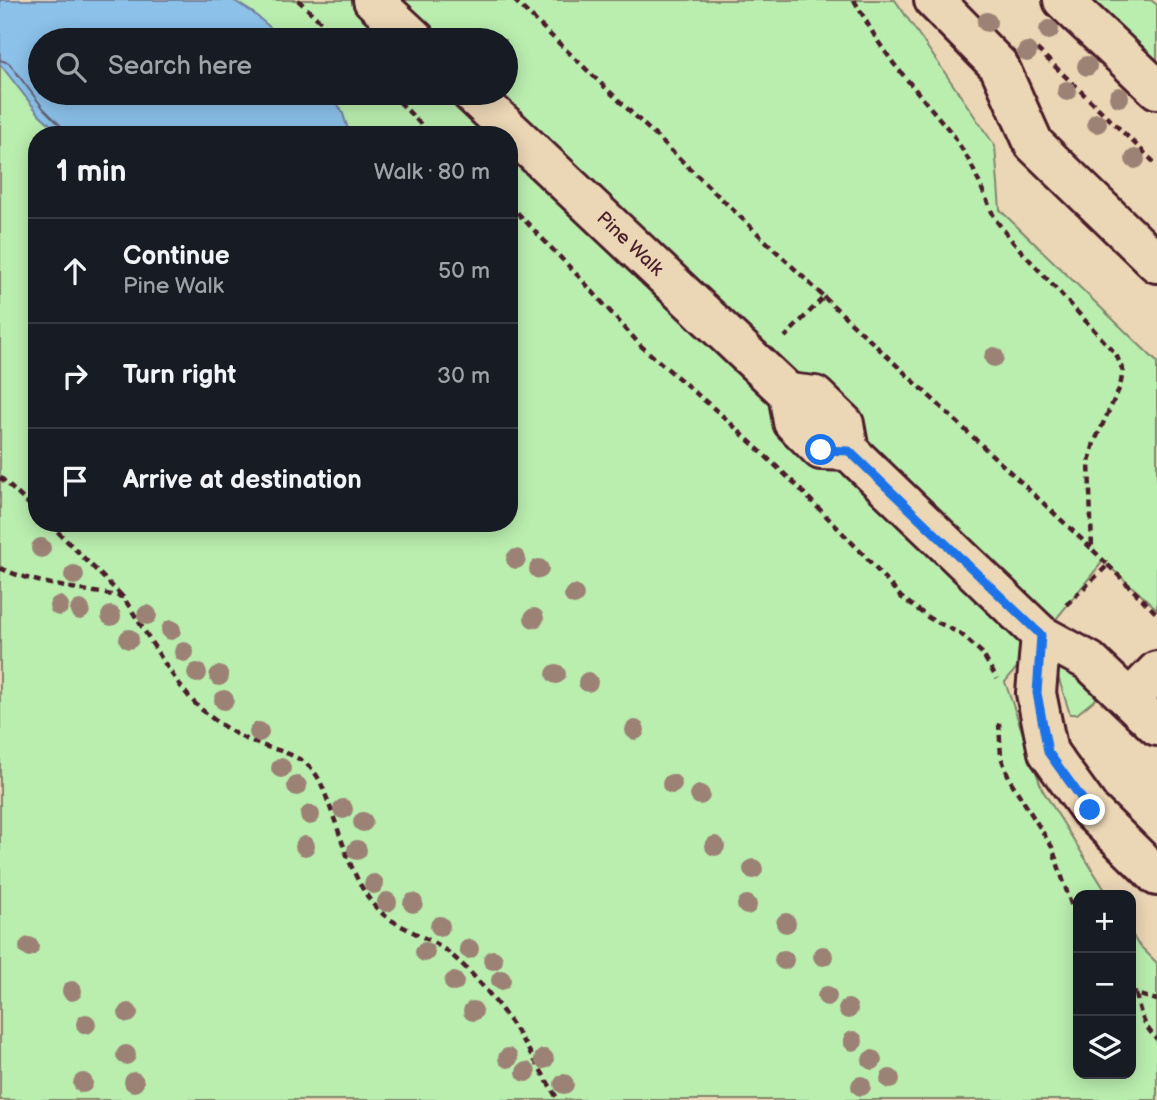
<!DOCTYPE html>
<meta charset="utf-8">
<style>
:root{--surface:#171b24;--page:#20242c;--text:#f1f3f6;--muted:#9ea1a6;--line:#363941}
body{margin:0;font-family:"Balsamiq Sans",sans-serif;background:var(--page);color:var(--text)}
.controls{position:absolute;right:21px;bottom:21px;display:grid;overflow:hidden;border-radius:14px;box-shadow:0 4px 18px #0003}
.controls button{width:63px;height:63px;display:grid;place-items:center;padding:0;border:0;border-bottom:2px solid var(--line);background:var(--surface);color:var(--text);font:35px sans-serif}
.stop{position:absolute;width:21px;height:21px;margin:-16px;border:5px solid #1a73e8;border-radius:50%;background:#fff}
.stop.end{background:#1a73e8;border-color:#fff;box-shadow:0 2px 7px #0008}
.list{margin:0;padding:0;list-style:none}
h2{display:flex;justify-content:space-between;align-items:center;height:91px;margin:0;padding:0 28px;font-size:30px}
h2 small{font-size:23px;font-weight:400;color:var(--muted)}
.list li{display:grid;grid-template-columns:46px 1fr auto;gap:21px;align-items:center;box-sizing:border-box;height:105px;padding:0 28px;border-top:2px solid var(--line)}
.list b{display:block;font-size:26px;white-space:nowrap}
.list p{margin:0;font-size:23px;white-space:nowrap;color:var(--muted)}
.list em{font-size:23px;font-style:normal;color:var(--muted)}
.icon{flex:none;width:38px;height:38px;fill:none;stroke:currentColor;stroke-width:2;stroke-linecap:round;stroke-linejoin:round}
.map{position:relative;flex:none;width:1157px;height:1100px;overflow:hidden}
.search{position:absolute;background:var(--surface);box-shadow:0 4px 18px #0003;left:28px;top:28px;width:490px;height:77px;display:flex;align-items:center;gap:18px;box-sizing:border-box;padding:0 24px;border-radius:38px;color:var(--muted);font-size:26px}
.panel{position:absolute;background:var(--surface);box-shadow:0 4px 18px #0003;left:28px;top:126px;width:490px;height:406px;border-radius:28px}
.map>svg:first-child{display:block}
</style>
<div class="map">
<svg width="1157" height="1100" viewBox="0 0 1157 1100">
<rect width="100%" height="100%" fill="#ebd6b5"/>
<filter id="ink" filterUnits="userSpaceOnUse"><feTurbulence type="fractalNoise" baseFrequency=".0143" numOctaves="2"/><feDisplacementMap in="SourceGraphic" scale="14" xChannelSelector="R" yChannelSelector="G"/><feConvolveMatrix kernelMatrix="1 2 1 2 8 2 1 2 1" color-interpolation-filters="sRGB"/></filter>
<g filter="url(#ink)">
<!-- green -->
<path fill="#baeeaf" stroke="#82866d" stroke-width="2" fill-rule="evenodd" d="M 0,0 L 895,0 L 995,146 L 1000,210 L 1157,362 L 1157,609 L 1103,561 L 1005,682 L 1042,789 L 1108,895 L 1078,895 L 1078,1074 L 1131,1074 L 1131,932 L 1137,943 L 1157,963 L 1157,1100 L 0,1100 ZM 40,40 L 506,40 L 506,93 L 40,93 ZM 37,135 L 509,135 L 509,523 L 37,523 Z
M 1089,0 L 1151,0 L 1157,5 L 1157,66 Z
M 1055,667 L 1096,685 L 1098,697 L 1077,714 L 1070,714 Z"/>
<!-- water -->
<path fill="#8cc1e9" stroke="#72809d" stroke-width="2" d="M 0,0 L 233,0 L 252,12 L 285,40 L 40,40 L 40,93 L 330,93 L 342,111 L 350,135 L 62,135 L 39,114 L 0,64 Z"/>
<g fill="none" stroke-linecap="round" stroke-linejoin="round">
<!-- shore -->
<path stroke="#646077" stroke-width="2" d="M 0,60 L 9,63 L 44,109 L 63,128 L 65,135"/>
<defs>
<g id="minor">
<path d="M 373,0 L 416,40"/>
<path d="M 934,0 L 999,66 L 1034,144 L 1157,263"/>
<path d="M 1063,0 L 1157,89"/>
<path id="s1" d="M 471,93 L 788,393"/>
<path d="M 788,393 L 793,422 L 821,450 L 849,451"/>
<path d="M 788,393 L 815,396 L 844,424 L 849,451"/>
<path d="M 849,451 L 1041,635 L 1089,661 L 1157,726"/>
<path d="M 1041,635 L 1036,693 L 1048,752 L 1090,810 L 1157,876"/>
<path d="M 1130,699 L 1157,671"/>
</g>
</defs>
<!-- minor casing -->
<use href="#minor" stroke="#4a1f2b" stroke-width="44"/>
<!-- path -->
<path stroke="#4a1f2b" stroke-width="4.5" stroke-dasharray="7 5" stroke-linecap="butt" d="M 298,0 L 340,40
M 514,0 L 824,297 L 785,337
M 854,0 L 877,40 L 894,64 L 954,136 L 971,164 L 995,219 L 1013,242 L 1116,354 L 1123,371 L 1120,387 L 1094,443 L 1089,462 L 1092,549 L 1108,565 L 1066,605
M 1037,49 L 1157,165
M 391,93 L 431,135
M 509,204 L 583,281 L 641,346 L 725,418 L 794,483 L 863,554 L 901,597 L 929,618 L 961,634 L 982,653 L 997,679
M 824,297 L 1091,548
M 0,477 L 37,512
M 49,523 L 122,596
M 1108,565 L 1157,614
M 0,568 C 37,585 82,589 123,597 C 145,629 173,684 201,709 C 216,722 236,736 255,743 C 277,751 300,753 315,773 C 322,782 326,797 330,807 C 342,839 351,876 373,904 C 391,927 425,934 448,952 C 495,990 528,1048 558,1100
M 999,723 L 1001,757 L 1010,780 L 1052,847 L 1078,925
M 1131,989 L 1136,994 L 1157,1000
M 1136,994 C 1140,1012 1143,1026 1157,1039"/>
<!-- minor -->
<use href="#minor" stroke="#ebd6b5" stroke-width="38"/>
</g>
<!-- trees -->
<g fill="#9c8274">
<circle cx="987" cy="22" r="10"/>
<circle cx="1049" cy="30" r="10"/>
<circle cx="1027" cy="52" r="10"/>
<circle cx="1087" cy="66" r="10"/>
<circle cx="1067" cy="91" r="10"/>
<circle cx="1119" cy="97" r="10"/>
<circle cx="1097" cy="123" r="10"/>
<circle cx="1135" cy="159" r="10"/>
<circle cx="994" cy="357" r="10"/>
<circle cx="41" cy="548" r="10"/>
<circle cx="516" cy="559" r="10"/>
<circle cx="539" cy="569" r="10"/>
<circle cx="74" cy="575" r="10"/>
<circle cx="574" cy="595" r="10"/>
<circle cx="59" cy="606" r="10"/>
<circle cx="80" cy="610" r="10"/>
<circle cx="147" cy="615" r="10"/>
<circle cx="111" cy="616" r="10"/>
<circle cx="534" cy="618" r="10"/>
<circle cx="171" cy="630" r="10"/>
<circle cx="129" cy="639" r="10"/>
<circle cx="184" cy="652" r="10"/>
<circle cx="197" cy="673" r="10"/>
<circle cx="556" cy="674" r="10"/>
<circle cx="219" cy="676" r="10"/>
<circle cx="588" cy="682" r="10"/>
<circle cx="224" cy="700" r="10"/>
<circle cx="635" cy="730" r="10"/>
<circle cx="259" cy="732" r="10"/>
<circle cx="281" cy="768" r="10"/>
<circle cx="672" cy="784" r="10"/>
<circle cx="297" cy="786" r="10"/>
<circle cx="700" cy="795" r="10"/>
<circle cx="343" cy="809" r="10"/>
<circle cx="310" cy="815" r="10"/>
<circle cx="363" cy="822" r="10"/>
<circle cx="305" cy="846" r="10"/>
<circle cx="715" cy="846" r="10"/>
<circle cx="357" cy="850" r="10"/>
<circle cx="753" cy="869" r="10"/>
<circle cx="374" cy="884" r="10"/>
<circle cx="387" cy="902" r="10"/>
<circle cx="413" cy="903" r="10"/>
<circle cx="747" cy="905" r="10"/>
<circle cx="786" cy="923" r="10"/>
<circle cx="440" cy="926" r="10"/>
<circle cx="29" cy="947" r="10"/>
<circle cx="469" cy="949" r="10"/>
<circle cx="425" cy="952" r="10"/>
<circle cx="823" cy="956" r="10"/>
<circle cx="493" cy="960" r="10"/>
<circle cx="784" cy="960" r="10"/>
<circle cx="501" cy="980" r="10"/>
<circle cx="454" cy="982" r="10"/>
<circle cx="72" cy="991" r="10"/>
<circle cx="827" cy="996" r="10"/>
<circle cx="848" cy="1009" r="10"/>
<circle cx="473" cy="1011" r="10"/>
<circle cx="128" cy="1013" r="10"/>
<circle cx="86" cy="1024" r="10"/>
<circle cx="853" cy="1041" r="10"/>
<circle cx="126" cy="1055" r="10"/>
<circle cx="508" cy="1058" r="10"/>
<circle cx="544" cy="1059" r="10"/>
<circle cx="872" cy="1060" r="10"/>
<circle cx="526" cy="1072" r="10"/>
<circle cx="890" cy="1079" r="10"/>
<circle cx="134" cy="1082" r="10"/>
<circle cx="83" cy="1083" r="10"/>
<circle cx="564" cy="1084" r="10"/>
<circle cx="861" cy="1086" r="10"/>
</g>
</g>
<g fill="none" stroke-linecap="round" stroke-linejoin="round" filter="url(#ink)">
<!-- route -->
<path stroke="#1a73e8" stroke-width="9" d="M 821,450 L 849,451 L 1041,635 L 1037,693 L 1048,752 L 1090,810"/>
</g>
<g text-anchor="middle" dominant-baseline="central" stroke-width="7" stroke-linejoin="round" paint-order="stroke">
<!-- street labels -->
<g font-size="19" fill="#4a1f2b" stroke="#ebd6b5">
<text stroke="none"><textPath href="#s1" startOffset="219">Pine Walk</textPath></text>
</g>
</g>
</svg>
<div class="controls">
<button>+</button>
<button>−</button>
<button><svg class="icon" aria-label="layers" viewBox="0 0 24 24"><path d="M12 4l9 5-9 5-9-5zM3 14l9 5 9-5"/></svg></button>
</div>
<div class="stop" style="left:821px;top:450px"></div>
<div class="stop end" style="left:1090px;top:810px"></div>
<div class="search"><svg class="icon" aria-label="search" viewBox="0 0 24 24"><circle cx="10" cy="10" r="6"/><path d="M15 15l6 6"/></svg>Search here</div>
<section class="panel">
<h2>1 min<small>Walk · 80 m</small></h2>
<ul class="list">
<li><svg class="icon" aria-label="ahead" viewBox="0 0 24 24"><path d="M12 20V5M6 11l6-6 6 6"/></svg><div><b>Continue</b><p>Pine Walk</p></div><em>50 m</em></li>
<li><svg class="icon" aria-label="right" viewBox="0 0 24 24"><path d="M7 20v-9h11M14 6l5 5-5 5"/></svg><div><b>Turn right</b></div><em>30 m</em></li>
<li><svg class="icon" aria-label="arrive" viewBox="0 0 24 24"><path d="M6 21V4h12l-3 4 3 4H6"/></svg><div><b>Arrive at destination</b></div></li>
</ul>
</section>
</div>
